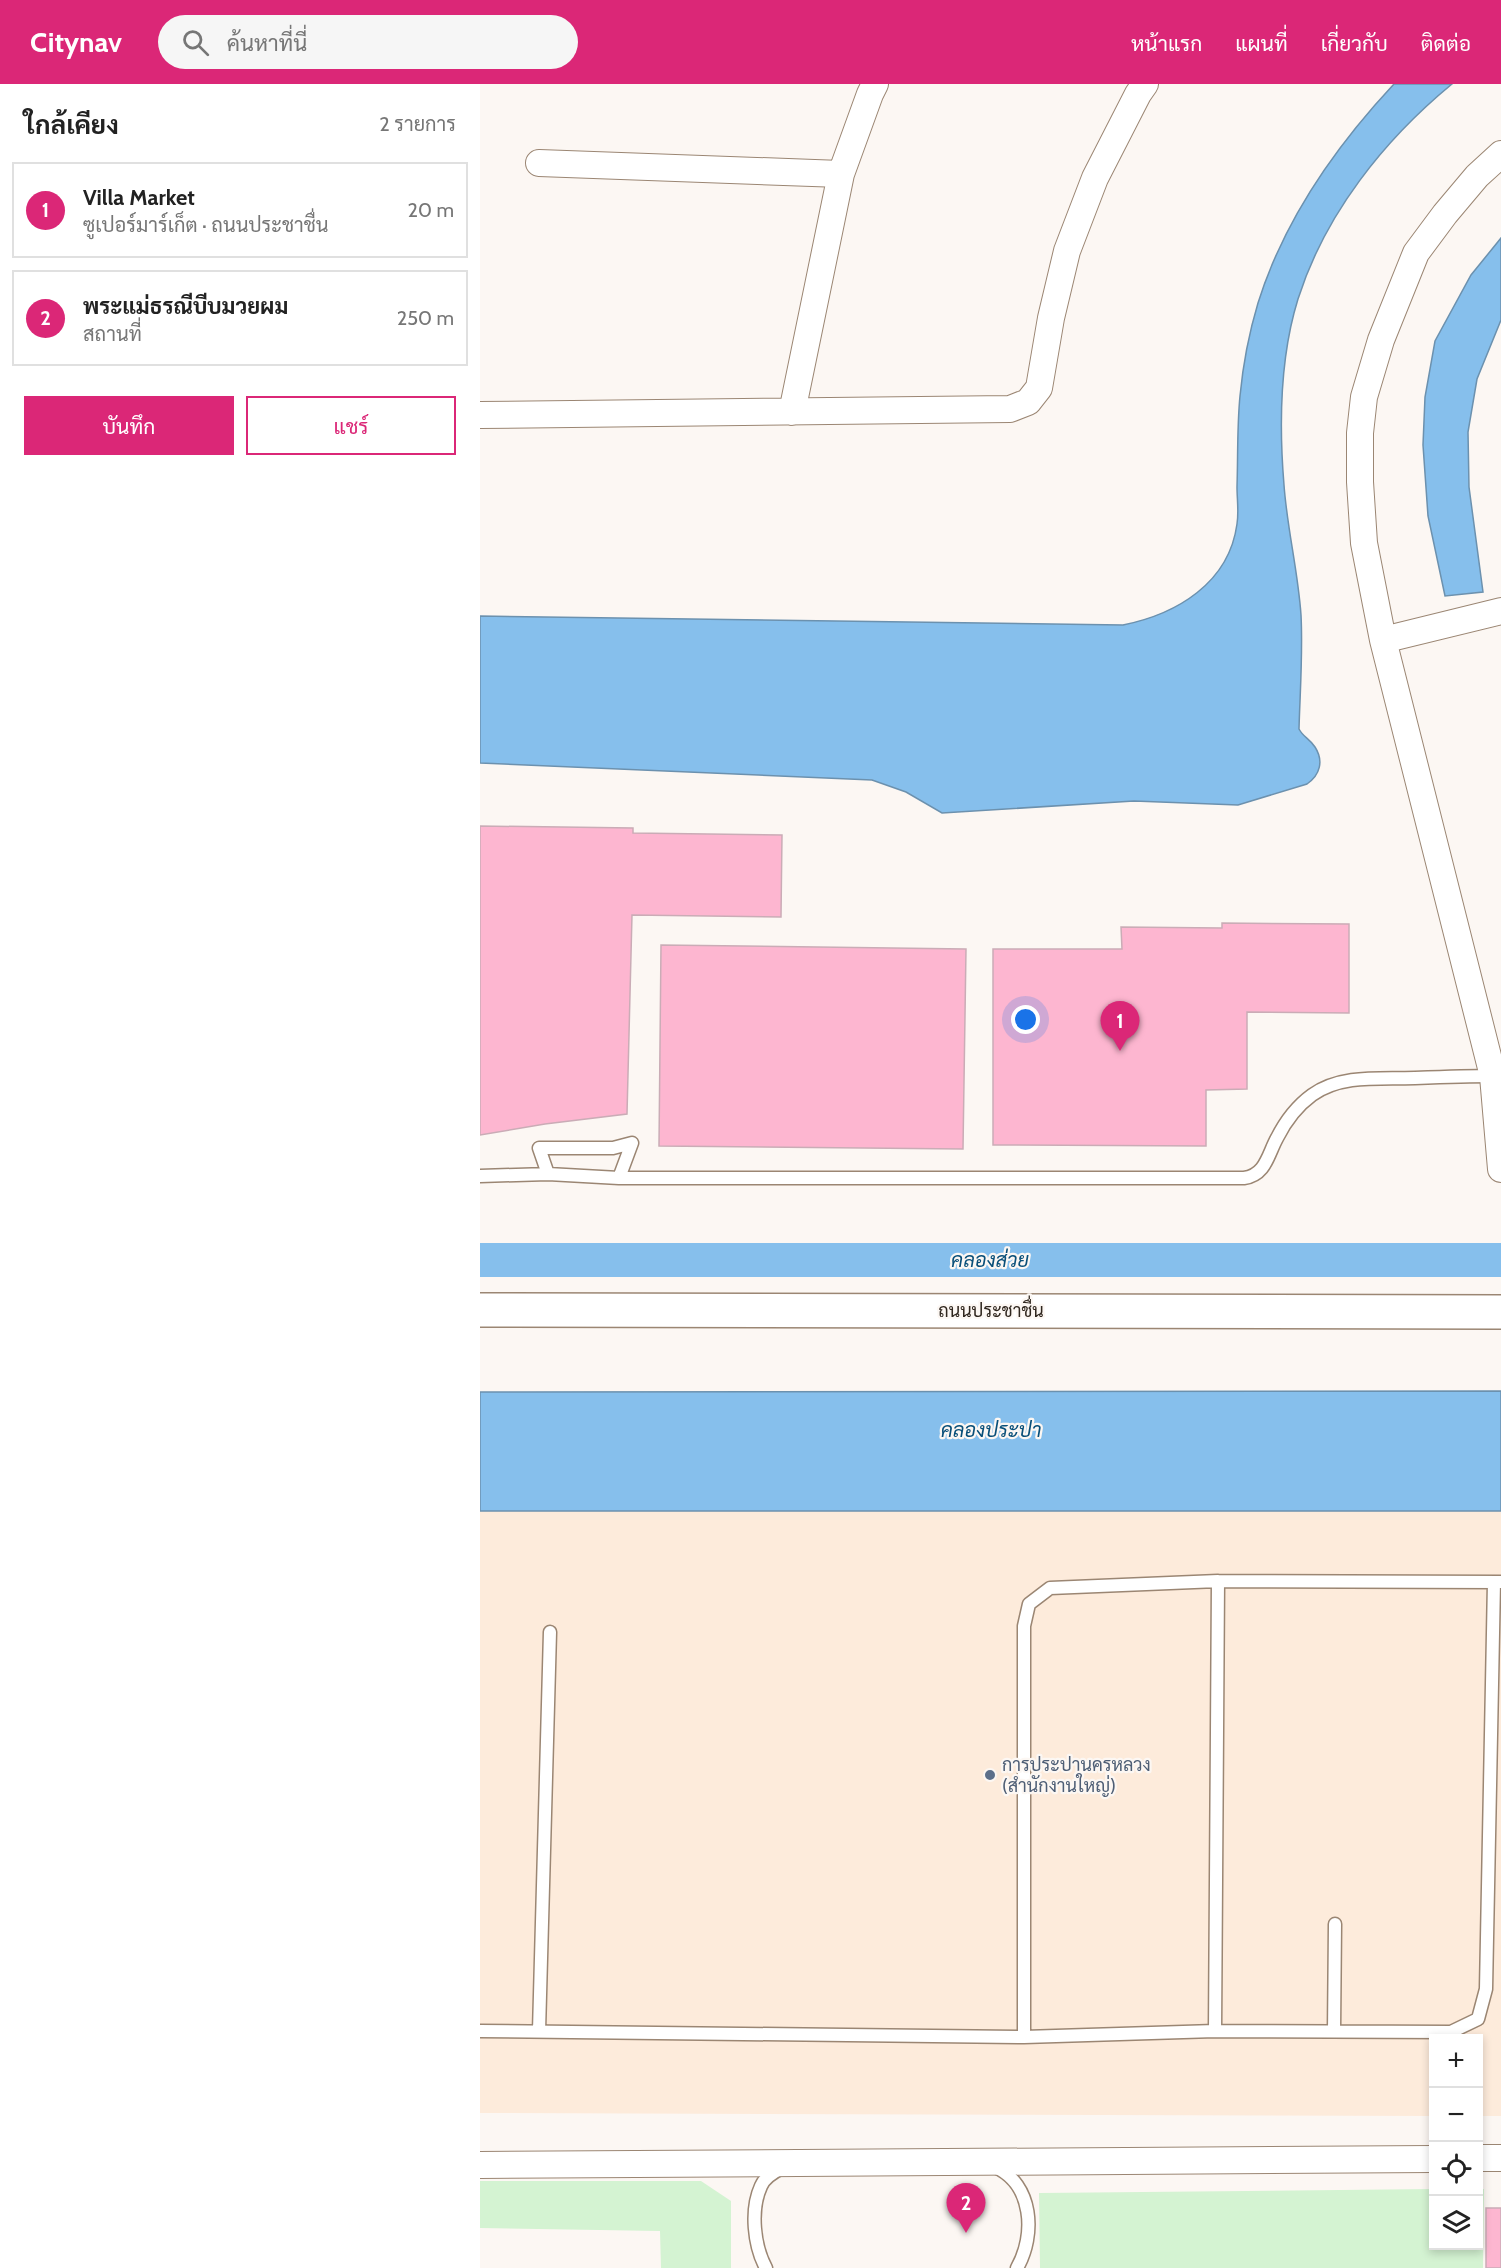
<!DOCTYPE html>
<html lang="th">
<meta charset="utf-8">
<style>
:root{--surface:#fff;--page:#f6f6f6;--text:#222;--muted:#767676;--line:#e0e0e0;--accent:#db2777}
body{margin:0;font-family:Cabin,Sarabun,sans-serif;background:var(--page);color:var(--text)}
.controls{position:absolute;right:18px;bottom:18px;display:grid;overflow:hidden;border-radius:0px;box-shadow:0 3px 9px #0003}
.controls button{width:54px;height:54px;display:grid;place-items:center;padding:0;border:0;border-bottom:2px solid var(--line);background:var(--surface);color:var(--text);font:30px sans-serif}
.you{position:absolute;left:546px;top:936px;width:21px;height:21px;margin:-15px;border:4px solid #fff;border-radius:50%;background:#1a73e8;box-shadow:0 0 0 9px #1a73e833}
.badge{display:grid;place-items:center;width:39px;height:39px;border-radius:50%;background:var(--accent);color:#fff;font-size:20px;font-weight:700}
.pin{position:absolute;translate:-50% -50px;filter:drop-shadow(0 2px 3px #0008)}
.pin::after{content:'';position:absolute;top:32px;width:21px;height:18px;background:inherit;clip-path:polygon(0 0,100% 0,50% 100%)}
.list{margin:0;padding:0;list-style:none}
h2{display:flex;justify-content:space-between;align-items:center;height:78px;margin:0;padding:0 24px;font-size:26px}
h2 small{font-size:20px;font-weight:400;color:var(--muted)}
.list li{display:grid;grid-template-columns:39px 1fr auto;gap:18px;align-items:center;box-sizing:border-box;height:96px;margin:0 12px 12px;padding:0 12px;border:2px solid var(--line);border-radius:0px}
.list b{display:block;font-size:22px;white-space:nowrap}
.list p{margin:0;font-size:20px;white-space:nowrap;color:var(--muted)}
.list em{font-size:20px;font-style:normal;color:var(--muted)}
.actions{display:flex;gap:12px;padding:18px 24px}
.actions a{flex:1;padding:14px 0;border:2px solid var(--accent);border-radius:0px;text-align:center;font-size:21px;color:var(--accent)}
.actions .main{background:var(--accent);color:#fff}
.icon{flex:none;width:33px;height:33px;fill:none;stroke:currentColor;stroke-width:2;stroke-linecap:round;stroke-linejoin:round}
.map{position:relative;flex:none;width:1021px;height:2184px;overflow:hidden}
header{display:flex;align-items:center;gap:36px;box-sizing:border-box;height:84px;padding:0 30px;background:var(--accent);color:#fff}
header strong{font-size:28px}
nav{display:flex;gap:33px;margin-inline-start:auto;font-size:21px}
.search{width:420px;height:54px;background:var(--page);display:flex;align-items:center;gap:15px;box-sizing:border-box;padding:0 21px;border-radius:33px;color:var(--muted);font-size:22px}
main{display:flex}
aside{flex:1;background:var(--surface)}
.map>svg:first-child{display:block}
</style>
<header>
<strong>Citynav</strong>
<div class="search"><svg class="icon" aria-label="search" viewBox="0 0 24 24"><circle cx="10" cy="10" r="6"/><path d="M15 15l6 6"/></svg>ค้นหาที่นี่</div>
<nav><a>หน้าแรก</a><a>แผนที่</a><a>เกี่ยวกับ</a><a>ติดต่อ</a></nav>
</header>
<main>
<aside>
<h2>ใกล้เคียง<small>2 รายการ</small></h2>
<ul class="list">
<li><span class="badge">1</span><div><b>Villa Market</b><p>ซูเปอร์มาร์เก็ต · ถนนประชาชื่น</p></div><em>20 m</em></li>
<li><span class="badge">2</span><div><b>พระแม่ธรณีบีบมวยผม</b><p>สถานที่</p></div><em>250 m</em></li>
</ul>
<div class="actions"><a class="main">บันทึก</a><a>แชร์</a></div>
</aside>
<div class="map">
<svg width="1021" height="2184" viewBox="0 0 1021 2184">
<rect width="100%" height="100%" fill="#fcf7f3"/>
<!-- built -->
<path fill="#fdebdb" d="M 0,1427 L 1021,1427 L 1021,2032 L 999,2032 L 998,1954 L 954,1954 L 953,2032 L 0,2029 Z"/>
<!-- green -->
<path fill="#d4f3d2" d="M 0,2097 L 221,2097 L 251,2117 L 251,2184 L 181,2184 L 180,2147 L 0,2144 Z
M 953,2105 L 954,2162 L 998,2162 L 999,2105 L 1004,2105 L 1003,2184 L 560,2184 L 559,2109 Z"/>
<!-- water -->
<path fill="#86bfec" stroke="#6c91ae" stroke-width="1.5" d="M 914,0 L 972,0 C 904,56 845,130 818,215 C 800,273 799,341 804,401 C 807,444 818,487 821,531 C 823,569 820,608 819,645 C 823,653 830,655 835,663 C 844,677 840,691 827,700 L 758,721 L 654,717 L 462,729 L 426,708 L 392,696 L 0,679 L 0,532 L 643,541 C 697,530 749,499 757,440 C 759,428 757,415 757,403 C 758,373 757,342 760,312 C 763,280 769,249 778,219 C 804,136 856,62 914,0 Z
M 1021,154 L 1021,236 L 997,295 L 988,348 L 989,403 L 1003,508 L 965,512 L 948,432 L 943,361 L 945,313 L 955,257 L 991,191 Z
M 1021,1307 L 1021,1427 L 0,1427 L 0,1308 Z"/>
<g fill="none" stroke-linecap="round" stroke-linejoin="round">
<!-- canal -->
<path stroke="#86bfec" stroke-width="34" d="M 0,1176 L 1021,1176"/>
</g>
<!-- building -->
<path fill="#fdb6d0" stroke="#caacb6" stroke-width="1.5" d="M 0,742 L 153,744 L 153,749 L 302,751 L 301,833 L 152,831 L 147,1030 L 65,1040 L 0,1051 Z
M 742,839 L 869,840 L 869,929 L 767,928 L 767,1005 L 726,1006 L 726,1062 L 513,1061 L 513,865 L 642,865 L 641,843 L 742,844 Z
M 181,861 L 486,865 L 483,1065 L 179,1062 Z
M 1006,2124 L 1021,2124 L 1021,2184 L 1006,2184 Z"/>
<g fill="none" stroke-linecap="round" stroke-linejoin="round">
<defs>
<path id="service" d="M 68,1090 L 59,1064 L 133,1064 L 152,1059 L 139,1094
M 0,1092 L 68,1090 L 139,1094 L 764,1094 C 786,1091 788,1070 797,1054 C 805,1038 817,1022 832,1011 C 861,990 901,995 935,994 C 961,993 987,992 1013,992
M 0,1947 L 544,1953 L 735,1947 L 971,1948 L 998,1935 L 1006,1905 L 1014,1498
M 59,1947 L 70,1548
M 735,1947 L 738,1497
M 854,1947 L 855,1840
M 544,1953 L 544,1542 L 549,1520 L 570,1504 L 738,1497 L 1020,1498
M 515,2083 C 553,2100 556,2151 537,2184
M 286,2184 C 274,2162 270,2126 281,2102 C 285,2093 294,2088 302,2084"/>
<path id="minor" d="M 1021,70 L 997,92 L 965,130 L 936,169 L 901,256 L 884,313 L 880,349 L 880,398 L 884,459 L 903,556 L 1013,992 L 1021,1085
M 59,79 L 361,90
M 312,328 L 361,90 L 390,10 L 395,0
M 0,331 L 530,325 L 548,318 L 559,304 L 571,234 L 587,167 L 615,94 L 658,10 L 665,0
M 903,556 L 1021,527
M 998,2074 L 1021,2074
M 0,2081 L 954,2075"/>
<path id="secondary" d="M 0,1226 L 1021,1228"/>
</defs>
<!-- service casing -->
<use href="#service" stroke="#9b8673" stroke-width="15"/>
<!-- minor casing -->
<use href="#minor" stroke="#9b8673" stroke-width="28"/>
<!-- secondary casing -->
<use href="#secondary" stroke="#9b8673" stroke-width="36"/>
<!-- service -->
<use href="#service" stroke="#fff" stroke-width="12"/>
<!-- minor -->
<use href="#minor" stroke="#fff" stroke-width="26"/>
<!-- secondary -->
<use href="#secondary" stroke="#fff" stroke-width="33"/>
</g>
<!-- markers -->
<circle fill="#5c6f8a" stroke="#fcf7f3" stroke-width="2" cx="510" cy="1691" r="6"/>
<g text-anchor="middle" dominant-baseline="central" stroke-width="4.5" stroke-linejoin="round" paint-order="stroke">
<!-- street labels -->
<g font-size="18" fill="#2f261e" stroke="#fcf7f3">
<text x="511" y="1227">ถนนประชาชื่น</text>
</g>
<!-- service labels -->
<g font-size="18" fill="#4e5e75" stroke="#fcf7f3" text-anchor="start">
<text x="522" y="1681">การประปานครหลวง<tspan x="522" dy="21">(สำนักงานใหญ่)</tspan></text>
</g>
<!-- water labels -->
<g font-size="20" font-style="italic" fill="#094f79" stroke="#fcf7f3">
<text x="510" y="1176">คลองส่วย</text>
<text x="511" y="1346">คลองประปา</text>
</g>
</g>
</svg>
<div class="controls">
<button>+</button>
<button>−</button>
<button><svg class="icon" aria-label="locate" viewBox="0 0 24 24"><circle cx="12" cy="12" r="6"/><path d="M12 2v4M12 18v4M2 12h4M18 12h4"/></svg></button>
<button><svg class="icon" aria-label="layers" viewBox="0 0 24 24"><path d="M12 4l9 5-9 5-9-5zM3 14l9 5 9-5"/></svg></button>
</div>
<div class="you"></div>
<div class="pin badge" style="left:640px;top:967px">1</div>
<div class="pin badge" style="left:486px;top:2149px">2</div>
</div>
</main>
